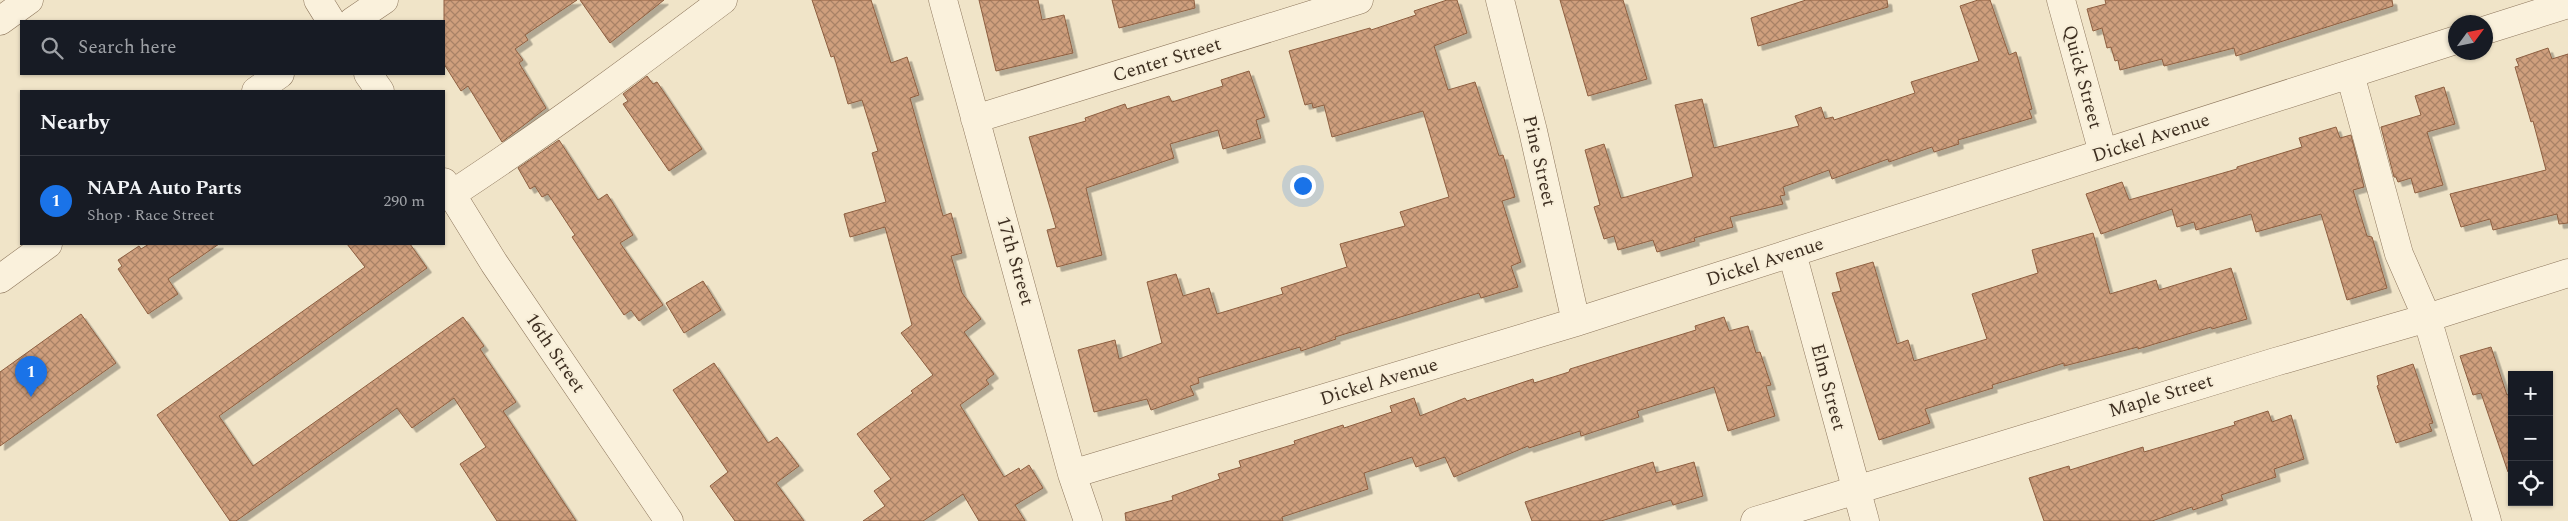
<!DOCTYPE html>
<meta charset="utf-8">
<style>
:root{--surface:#171b24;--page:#242831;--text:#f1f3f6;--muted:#9ea1a6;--line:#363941;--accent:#1a73e8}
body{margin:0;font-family:Spectral,serif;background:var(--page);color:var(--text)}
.controls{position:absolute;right:15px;bottom:15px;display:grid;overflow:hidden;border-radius:0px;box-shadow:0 1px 4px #0004}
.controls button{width:45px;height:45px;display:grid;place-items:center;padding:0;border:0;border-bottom:1px solid var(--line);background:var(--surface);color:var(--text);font:25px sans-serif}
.compass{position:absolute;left:2448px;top:15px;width:45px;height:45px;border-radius:50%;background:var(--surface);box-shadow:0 1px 4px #0004;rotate:57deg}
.you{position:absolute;left:1302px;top:185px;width:18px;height:18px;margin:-12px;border:4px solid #fff;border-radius:50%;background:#1a73e8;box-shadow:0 0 0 8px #1a73e833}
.badge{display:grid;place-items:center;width:32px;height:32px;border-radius:50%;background:var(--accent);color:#fff;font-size:16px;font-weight:700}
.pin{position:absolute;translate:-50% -41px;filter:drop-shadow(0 1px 2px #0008)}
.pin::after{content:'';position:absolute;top:26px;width:18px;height:15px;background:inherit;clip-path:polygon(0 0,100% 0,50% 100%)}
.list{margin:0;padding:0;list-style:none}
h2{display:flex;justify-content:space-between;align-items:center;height:65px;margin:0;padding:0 20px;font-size:21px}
h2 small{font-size:16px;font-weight:400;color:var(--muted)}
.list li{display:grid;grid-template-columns:32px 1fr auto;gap:15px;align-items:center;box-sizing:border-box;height:90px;padding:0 20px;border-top:1px solid var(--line)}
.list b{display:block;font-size:19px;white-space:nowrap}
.list p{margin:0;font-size:16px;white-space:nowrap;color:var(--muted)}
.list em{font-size:16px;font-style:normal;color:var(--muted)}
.icon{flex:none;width:28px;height:28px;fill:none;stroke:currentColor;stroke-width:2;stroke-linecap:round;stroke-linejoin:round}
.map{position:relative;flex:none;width:2568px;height:521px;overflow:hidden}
.search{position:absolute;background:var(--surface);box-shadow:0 1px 4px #0004;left:20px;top:20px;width:425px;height:55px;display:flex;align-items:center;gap:12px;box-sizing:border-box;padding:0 18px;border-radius:0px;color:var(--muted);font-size:19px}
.panel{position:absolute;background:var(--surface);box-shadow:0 1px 4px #0004;left:20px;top:90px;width:425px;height:155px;border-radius:0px}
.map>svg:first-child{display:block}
</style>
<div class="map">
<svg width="2568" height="521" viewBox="0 0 2568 521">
<defs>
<pattern id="building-cross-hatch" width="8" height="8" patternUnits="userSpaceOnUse" patternTransform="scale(1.25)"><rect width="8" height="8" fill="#cf9f7d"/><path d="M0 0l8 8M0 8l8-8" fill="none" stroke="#a98266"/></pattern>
<filter id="shadow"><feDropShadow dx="4.5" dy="4.5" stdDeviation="0" flood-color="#0004"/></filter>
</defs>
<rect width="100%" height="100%" fill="#f0e4c8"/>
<!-- building -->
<path fill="url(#building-cross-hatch)" stroke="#8d5f41" filter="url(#shadow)" d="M 444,0 L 577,0 L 525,35 L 528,40 L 515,49 L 523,60 L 519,63 L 546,108 L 502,142 L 468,86 L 461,91 L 444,64 Z
M 580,0 L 664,0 L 610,43 Z
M 812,0 L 871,0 L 891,63 L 907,57 L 919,95 L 910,98 L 943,216 L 951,213 L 962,253 L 951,256 L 962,293 L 981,319 L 964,332 L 994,374 L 986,380 L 989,384 L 960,405 L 1004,477 L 1019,468 L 1020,471 L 1029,465 L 1043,488 L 1015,505 L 1025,521 L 979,521 L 963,494 L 923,521 L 863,521 L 885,506 L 874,491 L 891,479 L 857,434 L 913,393 L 911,391 L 933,375 L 901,333 L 912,325 L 885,227 L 850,237 L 844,214 L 886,202 L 872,153 L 878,151 L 862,100 L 848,104 L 834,56 L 831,57 Z
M 979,0 L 1038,0 L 1042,20 L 1064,15 L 1073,53 L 996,71 Z
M 1112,0 L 1194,0 L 1195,8 L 1119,28 Z
M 1447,0 L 1457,0 L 1467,33 L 1434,46 L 1448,90 L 1475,82 L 1499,156 L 1503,155 L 1515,197 L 1502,201 L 1521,262 L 1511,266 L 1518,287 L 1481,298 L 1479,293 L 1335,337 L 1336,339 L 1301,351 L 1300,347 L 1198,378 L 1199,383 L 1190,386 L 1194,395 L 1151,410 L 1147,399 L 1094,412 L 1078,350 L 1115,340 L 1119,359 L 1162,343 L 1147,282 L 1176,274 L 1183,296 L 1209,288 L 1217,314 L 1283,294 L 1281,288 L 1347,267 L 1340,244 L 1405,226 L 1400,212 L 1449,197 L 1423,111 L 1332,137 L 1324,105 L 1313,108 L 1312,103 L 1305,105 L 1289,51 L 1370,28 L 1371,30 L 1416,15 L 1414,11 Z
M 1560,0 L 1623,0 L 1647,79 L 1588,96 Z
M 1806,0 L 1887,0 L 1888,7 L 1758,46 L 1751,18 Z
M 1978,0 L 1990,0 L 2009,55 L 2016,52 L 2032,109 L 2029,110 L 2032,118 L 1958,140 L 1959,144 L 1934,152 L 1932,147 L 1889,162 L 1888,159 L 1832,179 L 1829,170 L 1783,187 L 1785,195 L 1780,196 L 1783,204 L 1730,217 L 1733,227 L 1694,238 L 1695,241 L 1657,252 L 1653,240 L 1618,250 L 1614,236 L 1604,239 L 1594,207 L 1600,205 L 1585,150 L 1604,144 L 1621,198 L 1626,197 L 1693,177 L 1675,105 L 1702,99 L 1714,148 L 1799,126 L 1795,116 L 1821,107 L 1825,119 L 1833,117 L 1834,120 L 1915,93 L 1911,82 L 1979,61 L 1960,6 Z
M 2105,0 L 2392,0 L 2393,6 L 2236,56 L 2234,48 L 2164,66 L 2162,59 L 2120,70 L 2118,60 L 2115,61 L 2111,47 L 2107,48 L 2102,28 L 2093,31 L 2087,9 L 2106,4 Z
M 2548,48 L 2552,59 L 2568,54 L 2568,223 L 2559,224 L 2557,214 L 2493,230 L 2490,219 L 2461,227 L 2450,194 L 2546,170 L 2533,121 L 2531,122 L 2515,67 L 2519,66 L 2516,59 Z
M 1249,71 L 1265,117 L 1256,120 L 1261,138 L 1223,149 L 1218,130 L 1170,144 L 1174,158 L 1086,188 L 1102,255 L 1057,267 L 1047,230 L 1056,228 L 1029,137 L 1086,121 L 1085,118 L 1125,104 L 1127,109 L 1169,96 L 1172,102 L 1223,86 L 1221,80 Z
M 647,76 L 653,84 L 657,82 L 702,149 L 669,171 L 623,104 L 628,101 L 623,94 Z
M 2444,87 L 2455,124 L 2427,132 L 2443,185 L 2415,193 L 2411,178 L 2398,182 L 2396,177 L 2394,177 L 2381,127 L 2421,115 L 2415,96 Z
M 2336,127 L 2340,138 L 2351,135 L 2364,187 L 2353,190 L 2367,236 L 2372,237 L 2387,288 L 2347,300 L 2321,214 L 2256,232 L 2251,214 L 2196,230 L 2194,222 L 2177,227 L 2172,209 L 2101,234 L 2086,194 L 2122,182 L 2129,200 L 2237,169 L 2237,167 L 2302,147 L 2299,138 Z
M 559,140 L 598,200 L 607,194 L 633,235 L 620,243 L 663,305 L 639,321 L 631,310 L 624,315 L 572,237 L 575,235 L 548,194 L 542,197 L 535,186 L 530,189 L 518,168 Z
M 2093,233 L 2110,294 L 2156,280 L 2159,290 L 2231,268 L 2247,319 L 2212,329 L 2211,327 L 2138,349 L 2138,347 L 2064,366 L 2064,363 L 1992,385 L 1993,388 L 1925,409 L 1930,423 L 1879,440 L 1832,293 L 1841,291 L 1836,273 L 1873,262 L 1897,344 L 1908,340 L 1914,361 L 1987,339 L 1972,294 L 2038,273 L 2032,250 Z
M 149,244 L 219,244 L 168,279 L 178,294 L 148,314 L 118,269 L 122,266 L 118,260 L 139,246 L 141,249 Z
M 347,244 L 410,244 L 427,268 L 219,416 L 253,466 L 463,317 L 484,346 L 480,349 L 516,402 L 503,411 L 576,521 L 497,521 L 460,464 L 486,447 L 454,398 L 412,428 L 397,408 L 236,521 L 230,521 L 157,415 L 365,267 Z
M 703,281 L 721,310 L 684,333 L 666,303 Z
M 81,314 L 116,363 L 0,446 L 0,372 Z
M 1724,317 L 1729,331 L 1748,326 L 1756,353 L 1760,352 L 1771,385 L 1766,386 L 1775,416 L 1728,431 L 1714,387 L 1637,411 L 1639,417 L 1581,436 L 1580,431 L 1529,448 L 1528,446 L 1454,477 L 1445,457 L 1416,467 L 1412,457 L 1364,473 L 1368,489 L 1282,517 L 1283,521 L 1126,521 L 1125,513 L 1173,500 L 1172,496 L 1220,479 L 1218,474 L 1241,467 L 1239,461 L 1295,444 L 1294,441 L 1343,425 L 1344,428 L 1392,412 L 1390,406 L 1414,398 L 1420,416 L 1465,398 L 1467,401 L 1533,379 L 1534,383 L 1569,372 L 1570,369 L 1696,330 L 1695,326 Z
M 2491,347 L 2507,395 L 2512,393 L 2512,471 L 2508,472 L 2481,393 L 2473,395 L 2460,356 Z
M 714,363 L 768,443 L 777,437 L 799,466 L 776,483 L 804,521 L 735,521 L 710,486 L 728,472 L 673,390 Z
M 2413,364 L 2433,423 L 2429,424 L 2432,431 L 2396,443 L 2377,386 L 2379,385 L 2377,376 Z
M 2268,411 L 2272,422 L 2291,415 L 2304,459 L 2274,469 L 2276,477 L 2221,495 L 2223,500 L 2193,510 L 2192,507 L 2152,521 L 2044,521 L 2029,478 L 2069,466 L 2070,470 L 2143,447 L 2144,452 L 2235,425 L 2234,422 Z
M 1653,462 L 1656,473 L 1694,462 L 1703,496 L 1673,505 L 1671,500 L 1601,521 L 1532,521 L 1525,502 Z"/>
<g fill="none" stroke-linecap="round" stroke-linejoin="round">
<defs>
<path id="minor" d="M 318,0 L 331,21
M 943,0 L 1072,474 L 1088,521
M 1500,0 L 1533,131 L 1576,322
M 2061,0 L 2103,153
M 0,21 L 29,0
M 353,21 L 384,0
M 2486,30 L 2568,4
M 368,74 L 380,91
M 2350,74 L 2399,254 L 2427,318 L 2487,521
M 256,91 L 280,74
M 975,119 L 1359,0
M 444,182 L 494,263 L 669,521
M 452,194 C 545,133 634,67 723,0
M 1792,253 L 1865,521
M 0,279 L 48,244
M 1072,474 L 1576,322 L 2456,40
M 1755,521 L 2275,362 L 2427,318 L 2568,273"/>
</defs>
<!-- minor casing -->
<use href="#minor" stroke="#8d765c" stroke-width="29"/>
<!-- minor -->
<use href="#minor" stroke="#faf1dc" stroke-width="28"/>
</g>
<g text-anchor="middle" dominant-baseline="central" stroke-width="4" stroke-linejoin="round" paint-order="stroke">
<!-- street labels -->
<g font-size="19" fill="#3d2e20" stroke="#f7eed8">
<text transform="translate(1167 60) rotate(-17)">Center Street</text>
<text transform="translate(2082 77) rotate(75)">Quick Street</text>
<text transform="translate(2151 138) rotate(-18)">Dickel Avenue</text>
<text transform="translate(1539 161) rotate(77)">Pine Street</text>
<text transform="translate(1015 261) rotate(74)">17th Street</text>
<text transform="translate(1765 262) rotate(-18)">Dickel Avenue</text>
<text transform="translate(555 353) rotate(56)">16th Street</text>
<text transform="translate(1379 382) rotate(-17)">Dickel Avenue</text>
<text transform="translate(1828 387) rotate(75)">Elm Street</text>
<text transform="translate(2161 396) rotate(-17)">Maple Street</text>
</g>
</g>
</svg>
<div class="controls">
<button>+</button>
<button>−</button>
<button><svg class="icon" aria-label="locate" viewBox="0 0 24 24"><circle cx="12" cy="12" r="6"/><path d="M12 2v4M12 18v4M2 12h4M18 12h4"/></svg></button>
</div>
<svg class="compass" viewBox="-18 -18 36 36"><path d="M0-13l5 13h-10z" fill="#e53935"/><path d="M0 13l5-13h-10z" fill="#9ea1a6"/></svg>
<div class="you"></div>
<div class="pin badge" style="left:31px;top:397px">1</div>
<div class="search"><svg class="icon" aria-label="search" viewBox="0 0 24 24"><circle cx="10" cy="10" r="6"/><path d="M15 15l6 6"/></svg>Search here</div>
<section class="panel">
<h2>Nearby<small></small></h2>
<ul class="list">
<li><span class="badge">1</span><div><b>NAPA Auto Parts</b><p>Shop · Race Street</p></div><em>290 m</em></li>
</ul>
</section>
</div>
